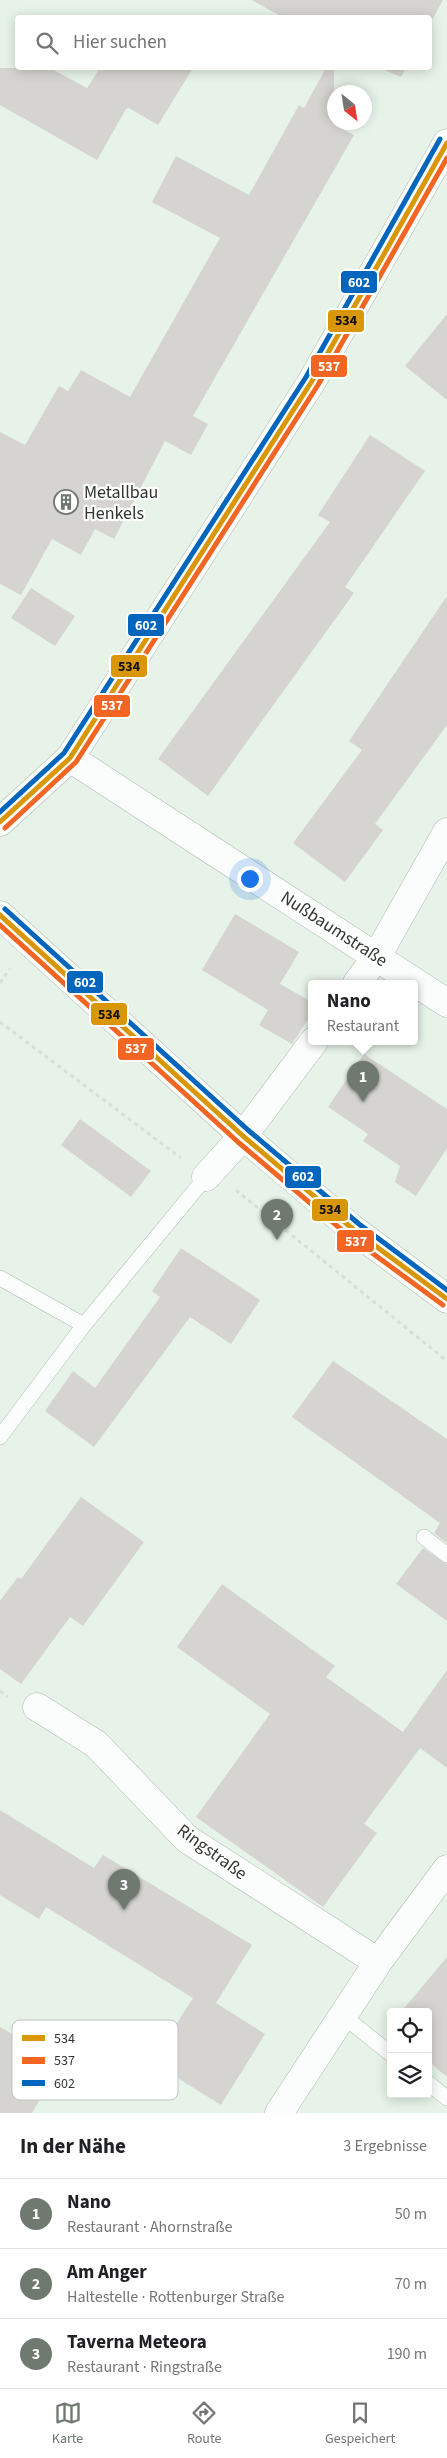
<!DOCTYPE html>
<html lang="de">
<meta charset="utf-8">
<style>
:root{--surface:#fff;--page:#f6f6f6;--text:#202124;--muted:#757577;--line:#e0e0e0;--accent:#6f7970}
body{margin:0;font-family:"Source Sans 3",sans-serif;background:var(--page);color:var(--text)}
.controls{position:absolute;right:15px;bottom:15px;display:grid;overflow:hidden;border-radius:5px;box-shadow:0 2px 12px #0003}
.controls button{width:45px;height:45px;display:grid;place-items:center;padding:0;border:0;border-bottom:1px solid var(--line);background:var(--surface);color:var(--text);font:25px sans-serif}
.compass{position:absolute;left:327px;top:85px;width:45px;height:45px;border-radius:50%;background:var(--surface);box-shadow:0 2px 12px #0003;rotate:150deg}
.you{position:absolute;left:249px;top:878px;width:18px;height:18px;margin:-12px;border:4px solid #fff;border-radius:50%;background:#1a73e8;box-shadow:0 0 0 8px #1a73e833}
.badge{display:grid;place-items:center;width:32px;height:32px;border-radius:50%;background:var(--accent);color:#fff;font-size:16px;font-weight:700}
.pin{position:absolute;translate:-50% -41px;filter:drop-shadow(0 1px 2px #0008)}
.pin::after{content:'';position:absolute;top:26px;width:18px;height:15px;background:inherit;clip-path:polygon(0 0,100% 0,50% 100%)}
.popup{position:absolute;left:308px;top:980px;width:110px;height:65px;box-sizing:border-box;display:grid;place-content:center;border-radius:5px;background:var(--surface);filter:drop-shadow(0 1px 4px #0005);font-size:16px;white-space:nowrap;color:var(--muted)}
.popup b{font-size:19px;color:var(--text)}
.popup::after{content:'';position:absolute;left:50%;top:100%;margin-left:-10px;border:10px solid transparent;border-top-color:var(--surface)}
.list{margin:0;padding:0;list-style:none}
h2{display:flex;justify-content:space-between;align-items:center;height:65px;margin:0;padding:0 20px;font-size:21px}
h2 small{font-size:16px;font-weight:400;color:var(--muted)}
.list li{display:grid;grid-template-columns:32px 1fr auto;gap:15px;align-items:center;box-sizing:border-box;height:70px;padding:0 20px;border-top:1px solid var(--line)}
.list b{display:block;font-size:19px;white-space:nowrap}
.list p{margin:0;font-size:16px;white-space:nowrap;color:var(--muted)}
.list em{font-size:16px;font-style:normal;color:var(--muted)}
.icon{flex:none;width:28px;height:28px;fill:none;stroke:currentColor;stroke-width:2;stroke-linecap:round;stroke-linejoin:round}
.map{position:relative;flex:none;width:447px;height:2113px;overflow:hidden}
.search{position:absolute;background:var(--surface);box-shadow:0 2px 12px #0003;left:15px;right:15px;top:15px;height:55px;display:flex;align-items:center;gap:12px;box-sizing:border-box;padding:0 18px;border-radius:5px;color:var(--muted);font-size:19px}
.sheet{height:275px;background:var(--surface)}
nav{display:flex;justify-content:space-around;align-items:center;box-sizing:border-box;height:70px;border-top:1px solid var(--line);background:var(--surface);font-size:14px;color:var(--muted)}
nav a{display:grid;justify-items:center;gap:2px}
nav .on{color:var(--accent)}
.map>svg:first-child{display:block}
</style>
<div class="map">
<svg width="447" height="2113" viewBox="0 0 447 2113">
<rect width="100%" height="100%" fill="#e7f3e8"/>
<!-- building -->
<path fill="#d5d4d0" d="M 252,0 L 443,0 L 430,24 L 430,18 L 284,18 Z
M 0,68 L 50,68 L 87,88 L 100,68 L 193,68 L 158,125 L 129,108 L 126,109 L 97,160 L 0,105 Z
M 326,68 L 334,68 L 334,125 L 354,135 L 193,416 L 208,424 L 191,455 L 165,441 L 114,539 L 95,529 L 81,555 L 52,539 L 21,595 L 0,584 L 0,432 L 25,445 L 59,386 L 68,391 L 81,370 L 130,397 L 220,238 L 152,202 L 176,156 L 249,195 L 299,105 L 304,108 Z
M 380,68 L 406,68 L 401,77 Z
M 447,314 L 447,400 L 405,366 Z
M 370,435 L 425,471 L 345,587 L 354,593 L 208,796 L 158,759 L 330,522 L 318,515 Z
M 31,588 L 75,616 L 55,646 L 11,618 Z
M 447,596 L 447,725 L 375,824 L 383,830 L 345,882 L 293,843 L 362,750 L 349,741 Z
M 235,914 L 299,952 L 280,984 L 312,1002 L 312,1013 L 292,1044 L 259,1025 L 268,1010 L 202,970 Z
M 364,1054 L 447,1109 L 447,1148 L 416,1196 L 395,1182 L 400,1166 L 363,1141 L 368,1134 L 328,1107 Z
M 80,1119 L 151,1171 L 131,1197 L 61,1145 Z
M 181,1248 L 260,1300 L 231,1344 L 190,1317 L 94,1447 L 45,1411 L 73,1371 L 95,1388 L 160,1297 L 152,1291 Z
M 333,1361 L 447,1439 L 447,1543 L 434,1533 L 440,1523 L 292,1417 Z
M 81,1497 L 144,1542 L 83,1626 L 70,1617 L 21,1684 L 0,1669 L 0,1601 L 18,1577 L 21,1579 Z
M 423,1548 L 447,1564 L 447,1621 L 396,1584 Z
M 222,1584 L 335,1666 L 326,1677 L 403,1732 L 447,1670 L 447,1768 L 420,1748 L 364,1824 L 377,1833 L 323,1907 L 196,1817 L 270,1714 L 177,1647 Z
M 0,1810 L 94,1868 L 103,1855 L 252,1945 L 216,2003 L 265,2034 L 221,2105 L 152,2062 L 193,1998 L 46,1907 L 39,1919 L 0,1895 Z
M 447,1957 L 447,2077 L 428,2061 L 428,2012 L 401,2012 Z
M 0,2027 L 61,2062 L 32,2113 L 0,2113 Z"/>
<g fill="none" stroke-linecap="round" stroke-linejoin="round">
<defs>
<path id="service" d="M 0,1278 L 84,1325 L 206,1177
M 0,1437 L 84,1325
M 424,1537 L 447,1555
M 343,2016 L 391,2054
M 428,2083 L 447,2098"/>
<path id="minor" d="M 70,758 L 447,1003
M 357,983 L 377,956 L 447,832
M 206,1177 L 243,1136 L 314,1041
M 37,1707 L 96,1744 L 187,1839 L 378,1962
M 279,2113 L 378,1962 L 447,1869"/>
<path id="tertiary" d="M 0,822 L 70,758 L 312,381 L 447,143
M 0,915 L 243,1136 L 354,1230 L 447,1299"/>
</defs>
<!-- service casing -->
<use href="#service" stroke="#b0bab1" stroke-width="16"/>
<!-- minor casing -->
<use href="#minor" stroke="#b0bab1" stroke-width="29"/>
<!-- tertiary casing -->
<use href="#tertiary" stroke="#b0bab1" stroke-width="29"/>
<!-- path -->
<path stroke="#d9ddd9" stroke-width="3" stroke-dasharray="4 4" stroke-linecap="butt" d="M 0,983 L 10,969
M 0,1022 L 181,1158
M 236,1190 L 447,1361
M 0,1691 L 8,1697"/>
<!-- service -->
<use href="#service" stroke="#fbfdfc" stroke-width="15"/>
<!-- minor -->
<use href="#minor" stroke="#fbfdfc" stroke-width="28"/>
<!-- tertiary -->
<use href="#tertiary" stroke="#fbfdfc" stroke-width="28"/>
<defs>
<path id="bus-1" d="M 0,822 L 70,758 L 312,381 L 447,143
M 0,915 L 243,1136 L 354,1230 L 447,1299"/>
<path id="bus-2" d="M 5,828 L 76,762 L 318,385 L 447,158
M 0,925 L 238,1142 L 349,1236 L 443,1305"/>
<path id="bus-3" d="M 0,812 L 64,753 L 306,377 L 440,139
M 5,909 L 248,1130 L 359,1224 L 447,1290"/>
</defs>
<!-- bus-1 casing -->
<use href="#bus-1" stroke="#fff" stroke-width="9"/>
<!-- bus-2 casing -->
<use href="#bus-2" stroke="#fff" stroke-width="9"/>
<!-- bus-3 casing -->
<use href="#bus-3" stroke="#fff" stroke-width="9"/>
<!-- bus-1 -->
<use href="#bus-1" stroke="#d99607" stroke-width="5"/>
<!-- bus-2 -->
<use href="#bus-2" stroke="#f26522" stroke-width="5"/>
<!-- bus-3 -->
<use href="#bus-3" stroke="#0065bd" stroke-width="5"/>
</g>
<!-- icons -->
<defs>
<symbol id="building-ring" viewBox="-11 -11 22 22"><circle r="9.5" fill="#fff" stroke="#6f7970" stroke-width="1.5"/><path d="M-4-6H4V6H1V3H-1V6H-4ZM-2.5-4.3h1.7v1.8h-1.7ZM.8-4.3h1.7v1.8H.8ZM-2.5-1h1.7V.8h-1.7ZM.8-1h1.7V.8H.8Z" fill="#6f7970"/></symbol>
</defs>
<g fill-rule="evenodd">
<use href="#building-ring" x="52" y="488" width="28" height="28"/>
</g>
<g text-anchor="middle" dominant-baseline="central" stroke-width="4.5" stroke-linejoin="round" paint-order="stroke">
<!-- poi labels -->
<g font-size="18" fill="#2e382f" stroke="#fff" text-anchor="start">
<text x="84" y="492">Metallbau<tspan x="84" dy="21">Henkels</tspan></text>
</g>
<!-- street labels -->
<g font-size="18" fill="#2e382f" stroke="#fff">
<text transform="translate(334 929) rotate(33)">Nußbaumstraße</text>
<text transform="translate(212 1852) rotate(36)">Ringstraße</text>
</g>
</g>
<!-- legend -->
<rect x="12" y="2020" width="166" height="80" rx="8" fill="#fff" stroke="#c0c3c1" stroke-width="1"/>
<rect x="22" y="2035" width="23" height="6" fill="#d99607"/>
<rect x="22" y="2057" width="23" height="7" fill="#f26522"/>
<rect x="22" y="2080" width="23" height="6" fill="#0065bd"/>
<g font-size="14" fill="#2e382f">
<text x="54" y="2043">534</text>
<text x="54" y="2065">537</text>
<text x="54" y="2088">602</text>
</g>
<g stroke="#fff" stroke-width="2">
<rect x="340" y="270" width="38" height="24" rx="5" fill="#0065bd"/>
<rect x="327" y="309" width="38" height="24" rx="5" fill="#d99607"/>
<rect x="310" y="354" width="38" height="24" rx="5" fill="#f26522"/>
<rect x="127" y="613" width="38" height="24" rx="5" fill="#0065bd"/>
<rect x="110" y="654" width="38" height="24" rx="5" fill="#d99607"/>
<rect x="93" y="694" width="38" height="24" rx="5" fill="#f26522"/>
<rect x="66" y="970" width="38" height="24" rx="5" fill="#0065bd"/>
<rect x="90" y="1002" width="38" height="24" rx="5" fill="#d99607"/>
<rect x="117" y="1037" width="38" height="24" rx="5" fill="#f26522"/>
<rect x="284" y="1165" width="38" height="24" rx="5" fill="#0065bd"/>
<rect x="311" y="1198" width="38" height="24" rx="5" fill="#d99607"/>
<rect x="336" y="1229" width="39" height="24" rx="5" fill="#f26522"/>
</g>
<g font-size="14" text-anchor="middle" font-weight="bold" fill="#fff">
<text x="359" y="287">602</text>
<text x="329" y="371">537</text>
<text x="146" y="630">602</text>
<text x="112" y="710">537</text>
<text x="85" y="987">602</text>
<text x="136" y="1053">537</text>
<text x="303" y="1181">602</text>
<text x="356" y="1246">537</text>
</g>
<g font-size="14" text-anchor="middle" font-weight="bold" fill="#111">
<text x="346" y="325">534</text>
<text x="129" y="671">534</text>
<text x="109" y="1019">534</text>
<text x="330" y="1214">534</text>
</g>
</svg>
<div class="controls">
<button><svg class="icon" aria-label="locate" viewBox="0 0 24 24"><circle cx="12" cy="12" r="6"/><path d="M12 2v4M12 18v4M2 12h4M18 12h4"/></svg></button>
<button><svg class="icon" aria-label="layers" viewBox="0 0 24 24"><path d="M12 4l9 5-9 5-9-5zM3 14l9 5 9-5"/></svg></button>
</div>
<svg class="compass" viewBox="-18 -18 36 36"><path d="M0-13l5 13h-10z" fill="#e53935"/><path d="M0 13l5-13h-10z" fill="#757577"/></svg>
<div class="you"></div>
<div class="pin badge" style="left:363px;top:1102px">1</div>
<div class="popup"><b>Nano</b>Restaurant</div>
<div class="pin badge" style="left:277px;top:1240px">2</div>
<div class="pin badge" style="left:124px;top:1910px">3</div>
<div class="search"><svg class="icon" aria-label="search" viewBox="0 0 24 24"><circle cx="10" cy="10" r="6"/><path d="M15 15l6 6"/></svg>Hier suchen</div>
</div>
<section class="sheet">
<h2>In der Nähe<small>3 Ergebnisse</small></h2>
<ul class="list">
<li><span class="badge">1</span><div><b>Nano</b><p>Restaurant · Ahornstraße</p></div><em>50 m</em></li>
<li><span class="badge">2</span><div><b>Am Anger</b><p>Haltestelle · Rottenburger Straße</p></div><em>70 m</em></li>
<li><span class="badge">3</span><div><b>Taverna Meteora</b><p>Restaurant · Ringstraße</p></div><em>190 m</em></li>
</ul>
</section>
<nav>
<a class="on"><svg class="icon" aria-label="map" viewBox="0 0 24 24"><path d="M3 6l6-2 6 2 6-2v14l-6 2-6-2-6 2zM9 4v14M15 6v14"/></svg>Karte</a>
<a><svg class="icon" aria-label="directions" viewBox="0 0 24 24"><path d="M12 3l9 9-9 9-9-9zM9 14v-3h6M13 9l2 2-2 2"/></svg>Route</a>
<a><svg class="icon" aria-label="saved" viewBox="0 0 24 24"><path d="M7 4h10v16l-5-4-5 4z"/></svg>Gespeichert</a>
</nav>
